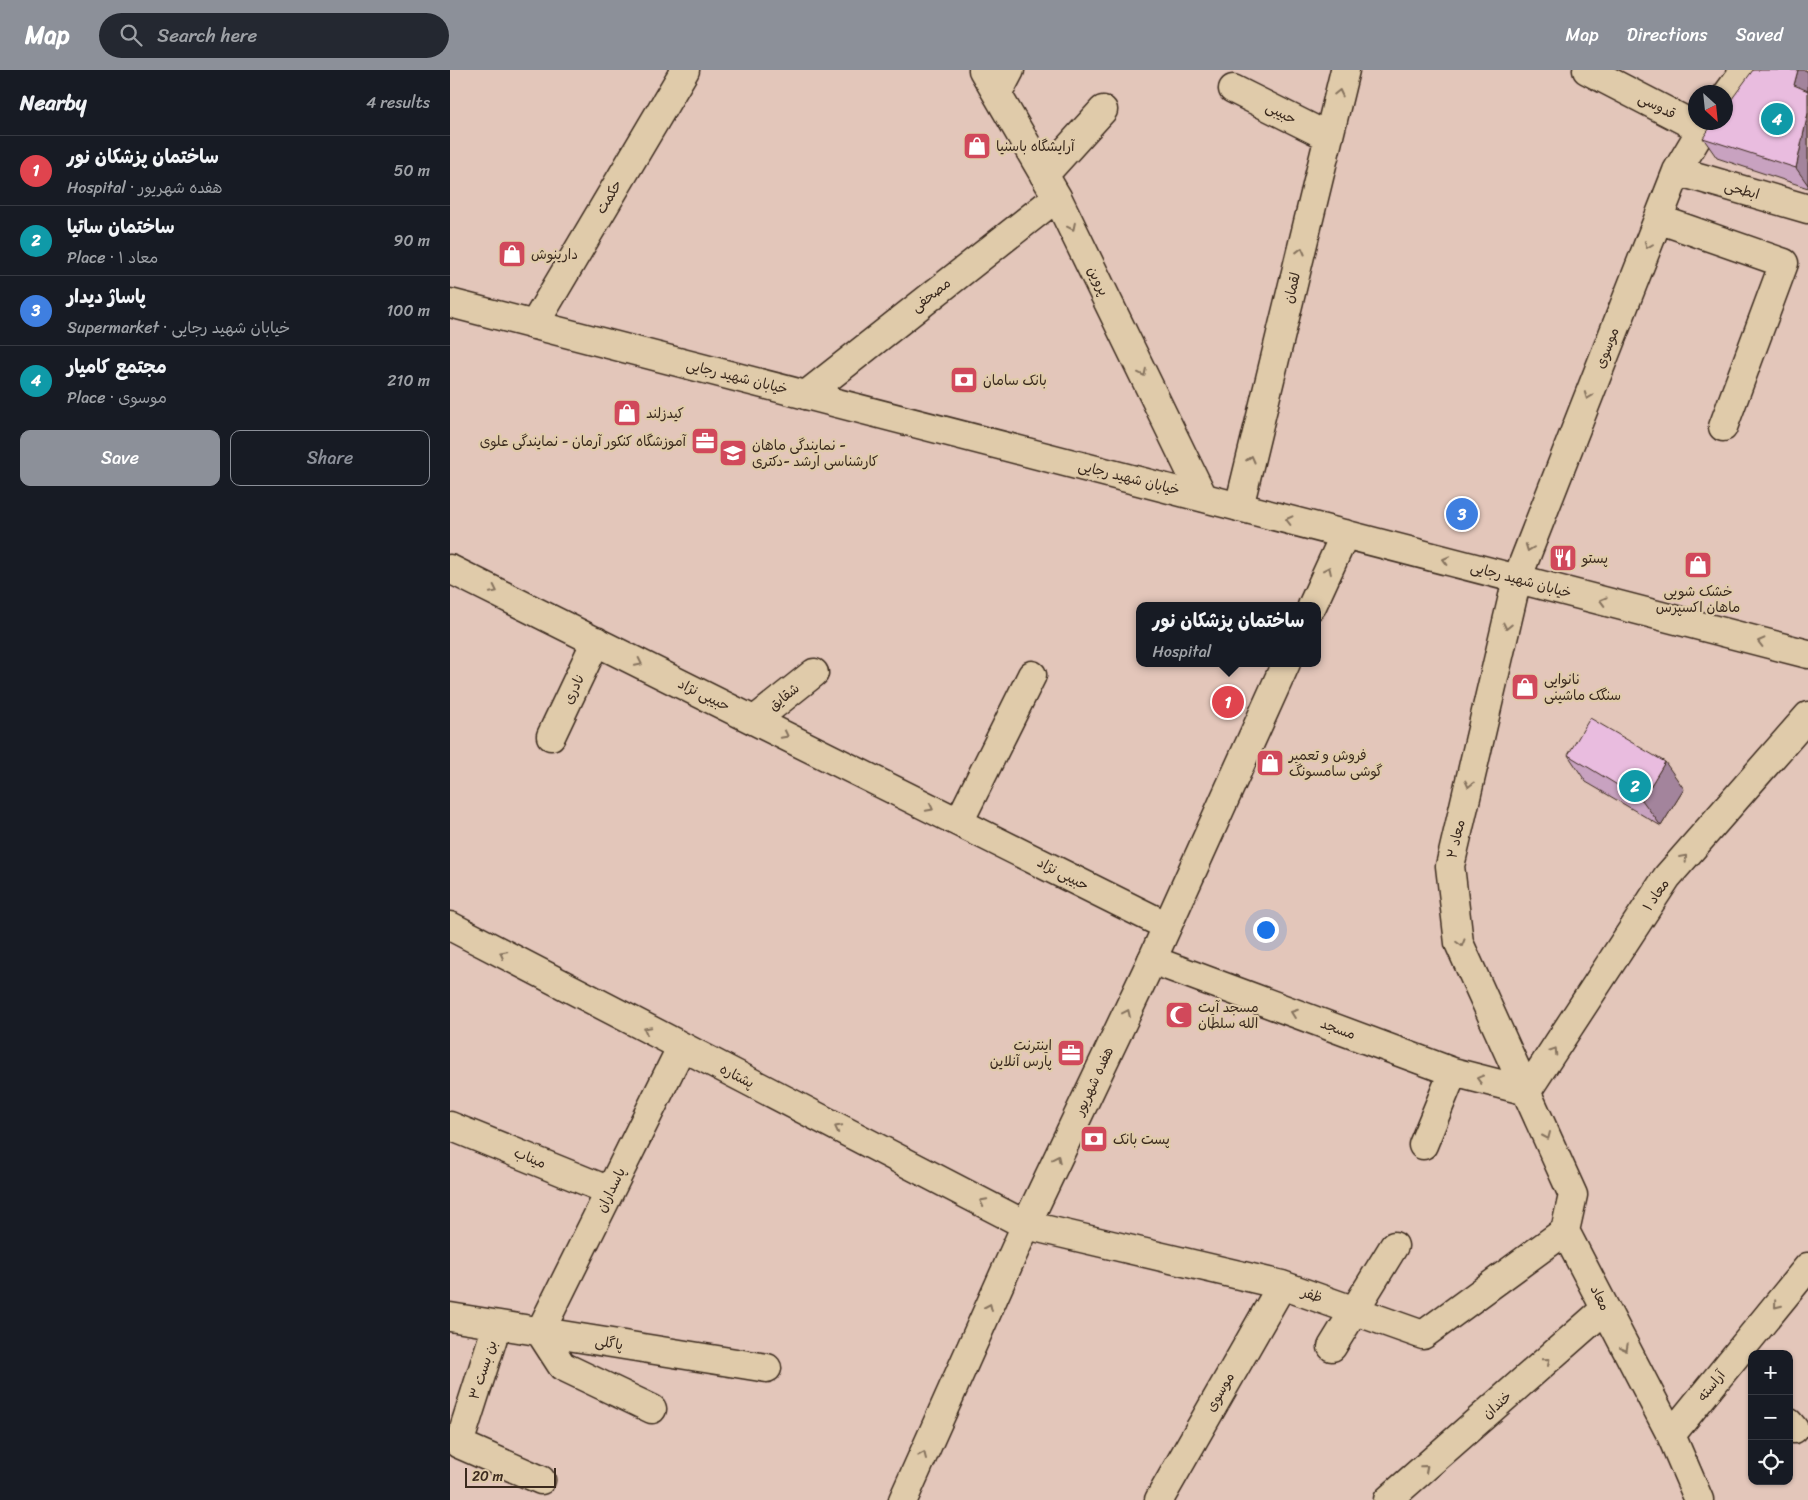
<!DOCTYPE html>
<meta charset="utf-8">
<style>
:root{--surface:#171b24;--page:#242831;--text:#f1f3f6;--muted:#9ea1a6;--line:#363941;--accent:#8c9099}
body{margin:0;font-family:Sriracha,"Playpen Sans Arabic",sans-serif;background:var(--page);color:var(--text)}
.controls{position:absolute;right:15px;bottom:15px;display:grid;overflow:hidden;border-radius:10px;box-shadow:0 1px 4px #0004}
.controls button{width:45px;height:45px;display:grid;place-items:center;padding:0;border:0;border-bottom:1px solid var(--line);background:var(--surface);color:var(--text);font:25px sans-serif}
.compass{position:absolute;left:1238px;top:15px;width:45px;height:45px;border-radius:50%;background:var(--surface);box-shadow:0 1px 4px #0004;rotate:153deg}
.scale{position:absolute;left:15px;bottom:12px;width:91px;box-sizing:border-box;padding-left:5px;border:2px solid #3b2a1e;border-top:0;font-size:14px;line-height:18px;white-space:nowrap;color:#3b2a1e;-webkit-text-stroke:4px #e0cbaa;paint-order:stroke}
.you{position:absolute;left:815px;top:859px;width:18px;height:18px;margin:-12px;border:4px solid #fff;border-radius:50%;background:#1a73e8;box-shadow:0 0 0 8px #1a73e833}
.badge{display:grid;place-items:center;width:32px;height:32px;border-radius:50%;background:var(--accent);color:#fff;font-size:16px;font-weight:700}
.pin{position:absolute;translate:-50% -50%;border:2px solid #fff;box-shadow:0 1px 5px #0006}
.popup{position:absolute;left:686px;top:532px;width:185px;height:65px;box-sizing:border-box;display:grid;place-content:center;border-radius:10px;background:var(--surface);filter:drop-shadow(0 1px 4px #0005);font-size:16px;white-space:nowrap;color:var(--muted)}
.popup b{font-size:19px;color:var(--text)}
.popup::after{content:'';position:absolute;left:50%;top:100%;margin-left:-10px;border:10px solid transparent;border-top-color:var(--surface)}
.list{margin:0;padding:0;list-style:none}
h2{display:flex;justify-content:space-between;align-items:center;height:65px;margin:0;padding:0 20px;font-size:21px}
h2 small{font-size:16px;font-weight:400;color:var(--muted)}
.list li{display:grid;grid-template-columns:32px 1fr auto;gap:15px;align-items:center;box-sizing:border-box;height:70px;padding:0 20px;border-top:1px solid var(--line)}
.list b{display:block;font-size:19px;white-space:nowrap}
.list p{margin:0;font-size:16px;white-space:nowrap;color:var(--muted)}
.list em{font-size:16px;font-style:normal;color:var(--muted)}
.actions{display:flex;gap:10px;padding:15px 20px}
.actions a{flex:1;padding:11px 0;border:1px solid var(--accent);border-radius:10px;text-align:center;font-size:18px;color:var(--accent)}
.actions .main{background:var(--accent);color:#fff}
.icon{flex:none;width:28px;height:28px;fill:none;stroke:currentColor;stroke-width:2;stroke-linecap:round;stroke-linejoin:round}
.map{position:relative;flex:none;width:1358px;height:1430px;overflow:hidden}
header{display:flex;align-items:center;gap:30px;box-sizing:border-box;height:70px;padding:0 25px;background:var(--accent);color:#fff}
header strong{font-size:24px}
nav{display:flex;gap:28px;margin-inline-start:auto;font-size:18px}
.search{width:350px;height:45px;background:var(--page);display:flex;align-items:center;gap:12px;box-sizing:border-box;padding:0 18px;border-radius:28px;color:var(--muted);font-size:19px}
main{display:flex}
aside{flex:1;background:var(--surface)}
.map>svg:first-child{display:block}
</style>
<header>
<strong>Map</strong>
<div class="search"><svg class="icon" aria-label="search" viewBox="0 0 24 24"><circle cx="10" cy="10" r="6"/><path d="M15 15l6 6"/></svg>Search here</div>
<nav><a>Map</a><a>Directions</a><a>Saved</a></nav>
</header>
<main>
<aside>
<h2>Nearby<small>4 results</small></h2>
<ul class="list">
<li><span class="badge" style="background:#e0444e">1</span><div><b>ساختمان پزشکان نور</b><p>Hospital · هفده شهریور</p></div><em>50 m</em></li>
<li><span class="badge" style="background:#0f9aa8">2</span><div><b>ساختمان ساتیا</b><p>Place · معاد ۱</p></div><em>90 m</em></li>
<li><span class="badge" style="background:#3f7fe0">3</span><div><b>پاساژ دیدار</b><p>Supermarket · خیابان شهید رجایی</p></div><em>100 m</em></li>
<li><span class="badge" style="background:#0f9aa8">4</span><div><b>مجتمع کامیار</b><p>Place · موسوی</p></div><em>210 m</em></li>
</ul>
<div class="actions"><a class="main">Save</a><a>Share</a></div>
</aside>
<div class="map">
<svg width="1358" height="1430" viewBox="0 0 1358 1430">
<rect width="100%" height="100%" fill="#e3c6ba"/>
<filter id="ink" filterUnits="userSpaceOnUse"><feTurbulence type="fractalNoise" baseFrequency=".02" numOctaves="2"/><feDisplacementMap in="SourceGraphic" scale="10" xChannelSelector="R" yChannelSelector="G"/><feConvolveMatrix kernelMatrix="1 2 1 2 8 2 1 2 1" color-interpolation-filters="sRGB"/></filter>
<g filter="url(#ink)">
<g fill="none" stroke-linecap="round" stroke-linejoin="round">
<defs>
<path id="street" d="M 533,0 L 607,127 L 753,427
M 1137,0 L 1251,59
M 783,19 L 879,67
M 548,23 L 560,0
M 1276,26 L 1295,0
M 1227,101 L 1358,139
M 594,105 L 653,40
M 1208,149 L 1334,193 L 1273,357
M 84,255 L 235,0
M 356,325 L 607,127
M 789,437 L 895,0
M 0,499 L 717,856
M 305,650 L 364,603
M 101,666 L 146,571
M 509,752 L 582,605
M 0,856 L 576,1155 L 832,1215 L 973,1265 L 1115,1161
M 702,890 L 1003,1002 L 1077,1021
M 1077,1021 L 1217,807 L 1358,646
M 0,1056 L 160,1121
M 973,1075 L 1003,1002
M 0,1247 L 317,1298
M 47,1255 L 9,1374 L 91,1410
M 882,1277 L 944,1176
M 202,1339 L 112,1296 L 90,1262 L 231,978
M 1339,1353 L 1344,1359
M 1221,1365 L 1358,1197
M 709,1430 L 832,1215
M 938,1430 L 1155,1239
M 1249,1430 L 1221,1365 L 1115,1161 L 1123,1125 L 1009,873 L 1000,796 L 1067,509 L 1227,101 L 1256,52"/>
<path id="secondary" d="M 0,233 L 1358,584
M 862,536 L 895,464
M 453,1430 L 576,1155 L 702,890 L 836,593"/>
</defs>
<!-- street casing -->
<use href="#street" stroke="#3b2a1e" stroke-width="31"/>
<!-- secondary casing -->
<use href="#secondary" stroke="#3b2a1e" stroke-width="31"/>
<!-- street -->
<use href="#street" stroke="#e0cbaa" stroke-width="28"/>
<!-- secondary -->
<use href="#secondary" stroke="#e0cbaa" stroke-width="28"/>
</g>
<!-- wall -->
<path fill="#c8a2c0" stroke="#3b2a1e" d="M 1356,0 L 1358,3 L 1358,118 L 1267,88 L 1253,68 Z
M 1118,685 L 1234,719 L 1211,756 L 1136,712 Z"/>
<!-- shaded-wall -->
<path fill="#a3849c" stroke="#3b2a1e" d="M 1348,0 L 1356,0 L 1358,3 L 1358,35 L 1344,15 Z
M 1358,43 L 1358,115 L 1346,98 Z
M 1215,692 L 1234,719 L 1211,756 L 1192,730 Z"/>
<!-- building -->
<path fill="#e9bcdf" stroke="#3b2a1e" d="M 1303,0 L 1348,0 L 1344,15 L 1358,21 L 1358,43 L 1346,98 L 1253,68 L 1264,52 L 1276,52 L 1276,37 Z
M 1140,648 L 1215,692 L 1192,730 L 1118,685 Z"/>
<!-- one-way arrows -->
<defs><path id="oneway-chevron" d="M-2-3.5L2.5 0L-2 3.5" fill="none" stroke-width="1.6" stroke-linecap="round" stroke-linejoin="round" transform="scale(1.25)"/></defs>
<g stroke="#85725d">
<use href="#oneway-chevron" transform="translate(889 23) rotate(-77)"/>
<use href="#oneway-chevron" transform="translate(622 157) rotate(64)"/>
<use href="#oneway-chevron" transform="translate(1198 175) rotate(111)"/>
<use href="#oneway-chevron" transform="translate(851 181) rotate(-76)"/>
<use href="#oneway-chevron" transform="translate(693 303) rotate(64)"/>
<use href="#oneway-chevron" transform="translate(1138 326) rotate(111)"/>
<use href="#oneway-chevron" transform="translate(801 389) rotate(-76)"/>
<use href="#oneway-chevron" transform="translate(839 450) rotate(-166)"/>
<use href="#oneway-chevron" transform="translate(1079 478) rotate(111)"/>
<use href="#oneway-chevron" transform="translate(996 490) rotate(-166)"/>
<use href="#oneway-chevron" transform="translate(878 500) rotate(-65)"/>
<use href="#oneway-chevron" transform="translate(44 520) rotate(26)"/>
<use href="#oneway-chevron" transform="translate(1153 531) rotate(-165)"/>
<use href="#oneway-chevron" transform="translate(1057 556) rotate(103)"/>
<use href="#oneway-chevron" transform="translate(1311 572) rotate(-166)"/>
<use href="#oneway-chevron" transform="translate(189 593) rotate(26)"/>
<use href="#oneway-chevron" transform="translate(335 665) rotate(27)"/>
<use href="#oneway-chevron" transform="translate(1019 714) rotate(103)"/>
<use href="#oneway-chevron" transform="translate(480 738) rotate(27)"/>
<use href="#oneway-chevron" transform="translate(1234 788) rotate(-49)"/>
<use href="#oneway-chevron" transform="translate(1011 873) rotate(74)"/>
<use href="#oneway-chevron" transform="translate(53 884) rotate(-152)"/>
<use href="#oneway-chevron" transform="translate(677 943) rotate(-65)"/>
<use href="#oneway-chevron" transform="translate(844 943) rotate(-160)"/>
<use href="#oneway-chevron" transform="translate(197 960) rotate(-152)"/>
<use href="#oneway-chevron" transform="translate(1104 981) rotate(-57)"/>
<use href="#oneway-chevron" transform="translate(1030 1009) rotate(-165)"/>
<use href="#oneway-chevron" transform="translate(388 1058) rotate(-153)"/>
<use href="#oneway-chevron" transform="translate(1097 1066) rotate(66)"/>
<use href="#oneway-chevron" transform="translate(607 1089) rotate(-65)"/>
<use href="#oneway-chevron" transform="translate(533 1132) rotate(-153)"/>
<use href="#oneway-chevron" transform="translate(1327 1235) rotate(129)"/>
<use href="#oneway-chevron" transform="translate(539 1237) rotate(-66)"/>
<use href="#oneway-chevron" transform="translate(1175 1278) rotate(62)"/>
<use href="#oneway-chevron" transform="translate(1097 1291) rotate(-41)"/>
<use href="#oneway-chevron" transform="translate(473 1385) rotate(-66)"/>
<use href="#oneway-chevron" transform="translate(975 1398) rotate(-41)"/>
</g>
</g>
<!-- icons -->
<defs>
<symbol id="shop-square" viewBox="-11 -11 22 22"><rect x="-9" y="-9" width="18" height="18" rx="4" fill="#d1495b" stroke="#e0cbaa"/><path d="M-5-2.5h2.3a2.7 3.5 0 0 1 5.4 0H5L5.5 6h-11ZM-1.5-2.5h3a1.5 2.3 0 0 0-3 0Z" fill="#fff"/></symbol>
<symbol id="bank-square" viewBox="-11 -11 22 22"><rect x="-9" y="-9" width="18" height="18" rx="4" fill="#d1495b" stroke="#e0cbaa"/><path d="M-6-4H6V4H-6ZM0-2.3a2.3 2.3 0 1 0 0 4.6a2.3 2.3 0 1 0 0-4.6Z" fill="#fff"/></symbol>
<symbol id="office-square" viewBox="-11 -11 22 22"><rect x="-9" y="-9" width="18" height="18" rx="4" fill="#d1495b" stroke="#e0cbaa"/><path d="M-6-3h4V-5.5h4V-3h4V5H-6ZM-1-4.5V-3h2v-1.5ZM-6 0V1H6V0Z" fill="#fff"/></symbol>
<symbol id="school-square" viewBox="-11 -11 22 22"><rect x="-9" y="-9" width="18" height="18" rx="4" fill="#d1495b" stroke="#e0cbaa"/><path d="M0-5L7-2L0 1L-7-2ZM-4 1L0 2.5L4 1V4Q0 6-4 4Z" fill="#fff"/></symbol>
<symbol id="restaurant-square" viewBox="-11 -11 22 22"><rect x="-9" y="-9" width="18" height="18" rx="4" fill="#d1495b" stroke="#e0cbaa"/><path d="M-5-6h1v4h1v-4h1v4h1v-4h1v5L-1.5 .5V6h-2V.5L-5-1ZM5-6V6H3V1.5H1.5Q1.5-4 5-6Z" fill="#fff"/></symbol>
<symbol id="mosque-square" viewBox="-11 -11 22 22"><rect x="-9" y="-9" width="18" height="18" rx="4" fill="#d1495b" stroke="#e0cbaa"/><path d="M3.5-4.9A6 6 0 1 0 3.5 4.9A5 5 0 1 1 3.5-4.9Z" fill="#fff"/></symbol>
</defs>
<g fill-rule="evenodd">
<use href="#shop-square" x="511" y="60" width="32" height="32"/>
<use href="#shop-square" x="46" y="168" width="32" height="32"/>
<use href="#bank-square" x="498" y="294" width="32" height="32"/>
<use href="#shop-square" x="161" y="327" width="32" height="32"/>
<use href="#office-square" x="239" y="355" width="32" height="32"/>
<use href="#school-square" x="267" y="367" width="32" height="32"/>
<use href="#restaurant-square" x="1097" y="472" width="32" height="32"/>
<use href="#shop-square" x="1232" y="479" width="32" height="32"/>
<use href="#shop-square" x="1059" y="601" width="32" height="32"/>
<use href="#shop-square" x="804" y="677" width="32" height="32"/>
<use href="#mosque-square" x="713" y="929" width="32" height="32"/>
<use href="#office-square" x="605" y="967" width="32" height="32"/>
<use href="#bank-square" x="628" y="1053" width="32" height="32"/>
</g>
<g text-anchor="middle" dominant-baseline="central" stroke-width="4.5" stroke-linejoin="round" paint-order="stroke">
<!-- street labels -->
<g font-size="14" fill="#3b2a1e" stroke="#e0cbaa">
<text transform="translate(1207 36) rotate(27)">قدوسی</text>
<text transform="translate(831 43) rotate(27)">حبیبی</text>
<text transform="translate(1292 120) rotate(16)">ابطحی</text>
<text transform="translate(159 127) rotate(-59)">حکمت</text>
<text transform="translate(648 211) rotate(64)">پروین</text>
<text transform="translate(842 218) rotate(-76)">لقمان</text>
<text transform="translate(481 225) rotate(-38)">مصحفی</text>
<text transform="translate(1157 278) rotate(-69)">موسوی</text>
<text transform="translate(287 307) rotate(14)">خیابان شهید رجایی</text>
<text transform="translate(679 408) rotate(14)">خیابان شهید رجایی</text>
<text transform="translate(1071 510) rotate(15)">خیابان شهید رجایی</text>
<text transform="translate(124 619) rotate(-65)">نادری</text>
<text transform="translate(254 625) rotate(26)">حبیبی نژاد</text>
<text transform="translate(334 627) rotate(-38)">شقایق</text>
<text transform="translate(1006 769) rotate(-77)">معاد ۲</text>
<text transform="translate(613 804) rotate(27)">حبیبی نژاد</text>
<text transform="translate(1206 825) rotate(-56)">معاد ۱</text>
<text transform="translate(888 959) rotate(20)">مسجد</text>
<text transform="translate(287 1006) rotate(27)">پشتاره</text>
<text transform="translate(644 1011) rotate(-65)">هفده شهریور</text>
<text transform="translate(80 1088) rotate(22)">میناب</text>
<text transform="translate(161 1120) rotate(-64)">پاسداران</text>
<text transform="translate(862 1225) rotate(19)">ظفر</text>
<text transform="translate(1150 1228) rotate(63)">معاد</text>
<text transform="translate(159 1273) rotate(9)">پاگلی</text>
<text transform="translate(33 1300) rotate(-72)">بن بست ۳</text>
<text transform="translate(1261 1316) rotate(-51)">آراسته</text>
<text transform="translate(770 1322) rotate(-60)">موسوی</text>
<text transform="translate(1047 1335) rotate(-41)">خندان</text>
</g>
<!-- poi labels -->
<g font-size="14" fill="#3b2a1e" stroke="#e0cbaa" text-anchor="start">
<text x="546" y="76">آرایشگاه باسنیا</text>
<text x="81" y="184">دارینوش</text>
<text x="533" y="310">بانک سامان</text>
<text x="196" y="343">کیدزلند</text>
<text x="236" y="371" text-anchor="end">آموزشگاه کنکور آرمان - نمایندگی علوی</text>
<text x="302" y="375">نمایندگی ماهان -<tspan x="302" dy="16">کارشناسی ارشد -دکتری</tspan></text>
<text x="1132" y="488">پستو</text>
<text x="1248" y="521" text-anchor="middle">خشک شویی<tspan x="1248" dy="16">ماهان اکسپرس</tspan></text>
<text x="1094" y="609">نانوایی<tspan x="1094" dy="16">سنگک ماشینی</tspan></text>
<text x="839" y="685">فروش و تعمیر<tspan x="839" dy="16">گوشی سامسونگ</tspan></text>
<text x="748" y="937">مسجد آیت<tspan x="748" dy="16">الله سلطان</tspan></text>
<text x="602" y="975" text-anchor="end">اینترنت<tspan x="602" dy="16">پارس آنلاین</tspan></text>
<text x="663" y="1069">پست بانک</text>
</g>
</g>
</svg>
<div class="controls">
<button>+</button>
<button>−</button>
<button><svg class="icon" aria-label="locate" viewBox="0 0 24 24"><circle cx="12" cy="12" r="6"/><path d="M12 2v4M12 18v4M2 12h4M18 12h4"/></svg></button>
</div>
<svg class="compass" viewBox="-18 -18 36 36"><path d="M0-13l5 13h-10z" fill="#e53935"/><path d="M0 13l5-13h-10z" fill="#9ea1a6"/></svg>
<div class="scale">20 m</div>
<div class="you"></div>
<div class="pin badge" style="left:778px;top:632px;background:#e0444e">1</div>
<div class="popup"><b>ساختمان پزشکان نور</b>Hospital</div>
<div class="pin badge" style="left:1185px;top:716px;background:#0f9aa8">2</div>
<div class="pin badge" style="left:1012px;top:444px;background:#3f7fe0">3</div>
<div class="pin badge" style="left:1327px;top:49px;background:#0f9aa8">4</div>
</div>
</main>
